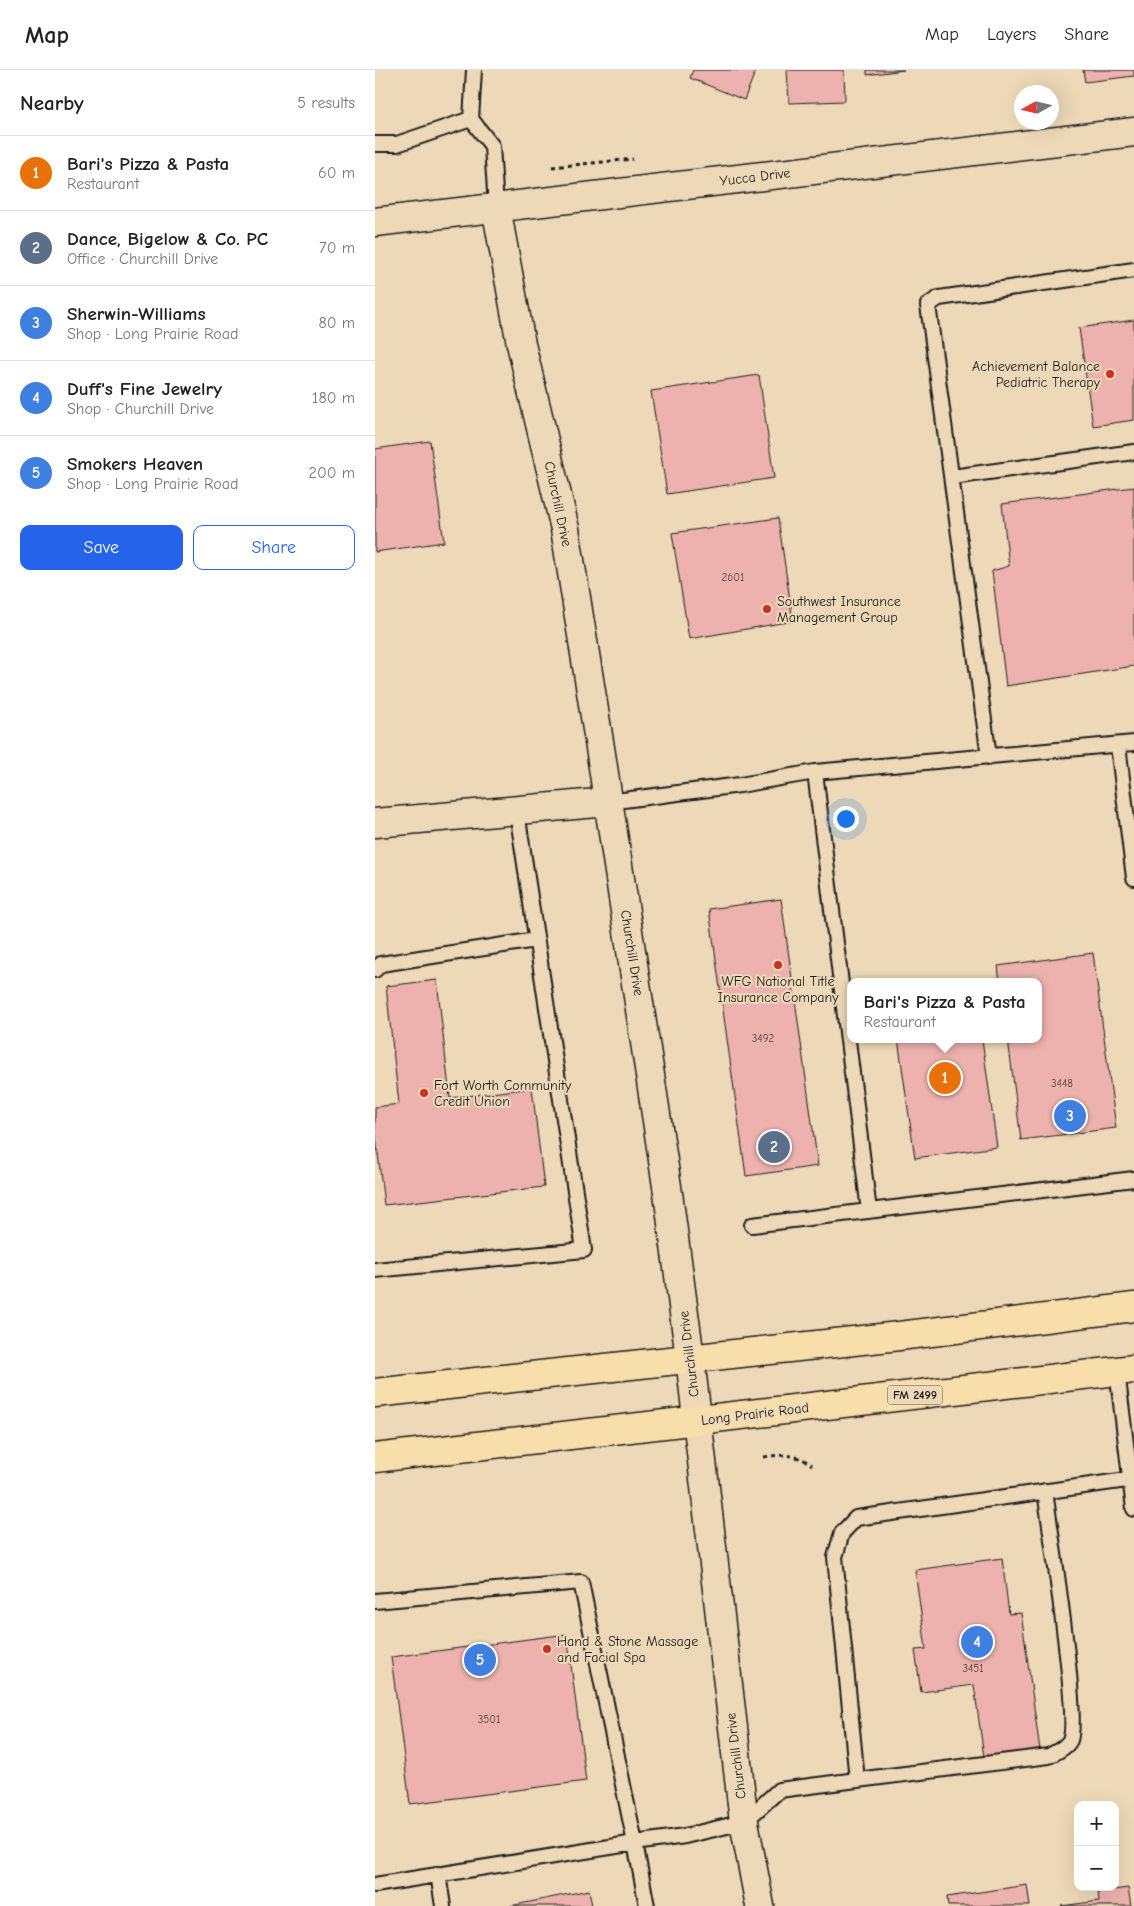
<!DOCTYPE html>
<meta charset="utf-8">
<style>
:root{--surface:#fff;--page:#f6f6f6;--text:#222;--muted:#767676;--line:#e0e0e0;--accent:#2563eb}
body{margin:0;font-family:"Comic Neue",sans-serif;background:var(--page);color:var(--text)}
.controls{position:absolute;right:15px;bottom:15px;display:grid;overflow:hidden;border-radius:10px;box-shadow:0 5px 20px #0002}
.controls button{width:45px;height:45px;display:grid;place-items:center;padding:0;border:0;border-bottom:1px solid var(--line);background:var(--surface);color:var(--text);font:25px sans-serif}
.compass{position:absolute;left:639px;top:15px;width:45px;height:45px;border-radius:50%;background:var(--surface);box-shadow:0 5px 20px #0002;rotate:262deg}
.you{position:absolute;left:470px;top:748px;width:18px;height:18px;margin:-12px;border:4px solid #fff;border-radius:50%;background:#1a73e8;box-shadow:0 0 0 8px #1a73e833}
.badge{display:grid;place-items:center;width:32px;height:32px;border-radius:50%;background:var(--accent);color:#fff;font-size:16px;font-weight:700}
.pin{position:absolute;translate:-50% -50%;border:2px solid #fff;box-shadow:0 1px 5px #0006}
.popup{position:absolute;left:472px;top:908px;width:195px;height:65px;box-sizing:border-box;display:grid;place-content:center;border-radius:10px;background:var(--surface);filter:drop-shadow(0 1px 4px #0005);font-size:16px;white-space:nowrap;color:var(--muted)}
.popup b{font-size:19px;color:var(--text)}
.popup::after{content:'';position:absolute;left:50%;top:100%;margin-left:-10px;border:10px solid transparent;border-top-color:var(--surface)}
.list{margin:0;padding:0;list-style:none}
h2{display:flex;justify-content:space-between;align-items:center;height:65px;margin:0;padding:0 20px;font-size:21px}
h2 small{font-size:16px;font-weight:400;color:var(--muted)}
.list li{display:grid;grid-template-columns:32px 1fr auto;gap:15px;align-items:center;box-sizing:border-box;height:75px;padding:0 20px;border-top:1px solid var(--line)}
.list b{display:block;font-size:19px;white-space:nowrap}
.list p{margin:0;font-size:16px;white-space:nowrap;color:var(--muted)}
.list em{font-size:16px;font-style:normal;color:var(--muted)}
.actions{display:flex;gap:10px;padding:15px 20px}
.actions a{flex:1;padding:11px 0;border:1px solid var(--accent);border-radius:10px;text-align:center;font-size:18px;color:var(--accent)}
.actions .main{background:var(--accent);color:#fff}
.map{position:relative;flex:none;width:759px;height:1836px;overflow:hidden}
header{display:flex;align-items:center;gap:30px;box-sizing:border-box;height:70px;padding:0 25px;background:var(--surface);border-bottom:1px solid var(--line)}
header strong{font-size:24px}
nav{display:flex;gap:28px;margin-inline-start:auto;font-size:18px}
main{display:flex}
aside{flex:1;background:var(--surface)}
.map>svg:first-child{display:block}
</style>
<header>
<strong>Map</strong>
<nav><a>Map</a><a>Layers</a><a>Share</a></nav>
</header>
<main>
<aside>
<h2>Nearby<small>5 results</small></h2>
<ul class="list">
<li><span class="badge" style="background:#e8710a">1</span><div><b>Bari's Pizza &amp; Pasta</b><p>Restaurant</p></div><em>60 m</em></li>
<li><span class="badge" style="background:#5c6f8a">2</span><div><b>Dance, Bigelow &amp; Co. PC</b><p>Office · Churchill Drive</p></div><em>70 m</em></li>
<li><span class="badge" style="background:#3f7fe0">3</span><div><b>Sherwin-Williams</b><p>Shop · Long Prairie Road</p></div><em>80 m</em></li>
<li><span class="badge" style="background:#3f7fe0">4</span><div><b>Duff's Fine Jewelry</b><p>Shop · Churchill Drive</p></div><em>180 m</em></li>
<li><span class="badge" style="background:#3f7fe0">5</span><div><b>Smokers Heaven</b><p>Shop · Long Prairie Road</p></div><em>200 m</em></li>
</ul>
<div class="actions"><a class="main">Save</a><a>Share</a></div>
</aside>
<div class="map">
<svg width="759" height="1836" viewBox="0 0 759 1836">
<rect width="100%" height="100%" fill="#edd9b7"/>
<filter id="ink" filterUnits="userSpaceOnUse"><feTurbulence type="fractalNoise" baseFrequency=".02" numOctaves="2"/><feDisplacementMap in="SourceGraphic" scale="10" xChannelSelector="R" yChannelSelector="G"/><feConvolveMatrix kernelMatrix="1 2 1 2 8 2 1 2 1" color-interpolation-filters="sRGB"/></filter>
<g filter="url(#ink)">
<!-- building -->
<path fill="#edb2ad" stroke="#1c1c1c" d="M 318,0 L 381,0 L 369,30 L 315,8 Z
M 412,0 L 469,0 L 470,31 L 414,33 Z
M 492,0 L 529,0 L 492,5 Z
M 708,0 L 759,0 L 759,6 L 710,12 Z
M 759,250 L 759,350 L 718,356 L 704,258 Z
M 384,305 L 399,408 L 292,424 L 276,321 Z
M 55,371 L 69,472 L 0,482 L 0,379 Z
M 759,417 L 759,596 L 631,616 L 617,501 L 634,496 L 627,434 Z
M 403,448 L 418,551 L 314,569 L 297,463 Z
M 406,829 L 443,1096 L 371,1106 L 334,839 Z
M 718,883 L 741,1058 L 646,1070 L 633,969 L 664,969 L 664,912 L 625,912 L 623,896 Z
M 62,910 L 75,1028 L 157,1018 L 169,1117 L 9,1135 L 0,1058 L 0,1037 L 24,1034 L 11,916 Z
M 523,969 L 607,969 L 622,1077 L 540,1088 Z
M 627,1488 L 634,1544 L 646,1543 L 665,1680 L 609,1687 L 599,1615 L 546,1622 L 540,1580 L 551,1579 L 540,1500 Z
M 192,1564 L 211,1711 L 35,1734 L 16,1587 Z
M 652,1815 L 655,1836 L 573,1836 L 572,1827 Z
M 753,1818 L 756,1836 L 686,1836 L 724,1831 L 723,1822 Z
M 214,1820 L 217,1836 L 135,1836 Z"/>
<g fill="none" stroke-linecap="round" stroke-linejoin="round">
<defs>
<path id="service" d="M 99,0 L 96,49 L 117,76 L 121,137
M 0,74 L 22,74 L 96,49
M 577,407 L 759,382
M 743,675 L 759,808
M 614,687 L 553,235 L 564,228 L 759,200
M 440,702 L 759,673
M 233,732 L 365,715 L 440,702 L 494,1141
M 0,900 L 6,894 L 161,870
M 377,1155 L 759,1109
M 0,1200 L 209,1180 L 142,742
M 742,1301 L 759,1439
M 0,1531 L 206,1512 L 260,1773 L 310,1766 L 369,1752 L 404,1720 L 482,1710 L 460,1487 L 467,1463 L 481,1448 L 759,1409
M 482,1710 L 674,1686 C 681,1682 691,1678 695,1670 C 705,1649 675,1458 670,1421
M 63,1804 L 68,1836
M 0,1815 L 260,1773 L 272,1836"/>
<path id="minor" d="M 0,152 L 759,62
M 0,753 L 233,732"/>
<path id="tertiary" d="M 121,137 L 146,274 L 190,459 L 226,684 L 293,1123 L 315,1288 L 369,1752 L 385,1836"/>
<path id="primary" d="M 0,1323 L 524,1266 L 759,1237
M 0,1388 L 759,1299"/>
</defs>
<!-- service casing -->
<use href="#service" stroke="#1c1c1c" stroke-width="18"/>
<!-- minor casing -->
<use href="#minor" stroke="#1c1c1c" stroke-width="31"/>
<!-- tertiary casing -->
<use href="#tertiary" stroke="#1c1c1c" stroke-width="31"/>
<!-- primary casing -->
<use href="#primary" stroke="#1c1c1c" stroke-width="31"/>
<!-- path -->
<path stroke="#1c1c1c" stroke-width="3" stroke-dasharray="4 4" stroke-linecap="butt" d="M 177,97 L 258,89
M 389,1387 C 407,1384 423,1384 437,1395"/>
<!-- service -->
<use href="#service" stroke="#edd9b7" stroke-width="14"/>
<!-- minor -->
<use href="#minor" stroke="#edd9b7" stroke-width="28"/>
<!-- tertiary -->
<use href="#tertiary" stroke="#edd9b7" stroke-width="28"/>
<!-- primary -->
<use href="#primary" stroke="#f8deab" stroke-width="28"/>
</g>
</g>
<!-- markers -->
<g fill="#c8321e" stroke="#edd9b7" stroke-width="2">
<circle cx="735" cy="304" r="5"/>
<circle cx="392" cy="539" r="5"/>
<circle cx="403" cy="895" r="5"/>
<circle cx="49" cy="1023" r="5"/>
<circle cx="172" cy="1579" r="5"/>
</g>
<g text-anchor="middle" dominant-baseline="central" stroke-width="4" stroke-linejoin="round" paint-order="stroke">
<!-- number labels -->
<g font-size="11" fill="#504240">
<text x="358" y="507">2601</text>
<text x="388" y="968">3492</text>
<text x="687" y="1013">3448</text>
<text x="598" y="1598">3451</text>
<text x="114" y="1649">3501</text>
</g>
<!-- shield labels -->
<rect fill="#edd9b7" stroke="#5b554a" stroke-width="1" x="512.5" y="1315.5" width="55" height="19" rx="4"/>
<g font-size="12" font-weight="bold" fill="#1c1c1c">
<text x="540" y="1325">FM 2499</text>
</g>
<!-- street labels -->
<g font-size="14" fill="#1c1c1c" stroke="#edd9b7">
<text transform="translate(380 107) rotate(-7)">Yucca Drive</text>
<text transform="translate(183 434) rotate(78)">Churchill Drive</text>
<text transform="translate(257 883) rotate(81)">Churchill Drive</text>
<text transform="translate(314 1284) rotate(-97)">Churchill Drive</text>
<text transform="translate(380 1344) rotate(-7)">Long Prairie Road</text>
<text transform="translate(361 1686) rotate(-97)">Churchill Drive</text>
</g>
<!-- poi labels -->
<g font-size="14" fill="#1c1c1c" stroke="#edd9b7" text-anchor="start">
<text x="725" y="296" text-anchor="end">Achievement Balance<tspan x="725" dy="16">Pediatric Therapy</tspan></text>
<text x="402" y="531">Southwest Insurance<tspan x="402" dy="16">Management Group</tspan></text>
<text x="403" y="911" text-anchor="middle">WFG National Title<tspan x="403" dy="16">Insurance Company</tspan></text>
<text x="59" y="1015">Fort Worth Community<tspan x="59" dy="16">Credit Union</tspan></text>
<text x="182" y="1571">Hand &amp; Stone Massage<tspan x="182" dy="16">and Facial Spa</tspan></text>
</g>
</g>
</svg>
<div class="controls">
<button>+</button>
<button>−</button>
</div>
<svg class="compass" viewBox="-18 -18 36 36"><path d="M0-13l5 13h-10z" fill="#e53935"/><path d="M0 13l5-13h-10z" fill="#767676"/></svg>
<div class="you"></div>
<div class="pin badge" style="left:570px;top:1008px;background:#e8710a">1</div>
<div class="popup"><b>Bari's Pizza &amp; Pasta</b>Restaurant</div>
<div class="pin badge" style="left:399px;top:1077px;background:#5c6f8a">2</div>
<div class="pin badge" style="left:695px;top:1046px;background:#3f7fe0">3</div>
<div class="pin badge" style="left:602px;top:1572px;background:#3f7fe0">4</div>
<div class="pin badge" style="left:105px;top:1590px;background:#3f7fe0">5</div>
</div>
</main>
